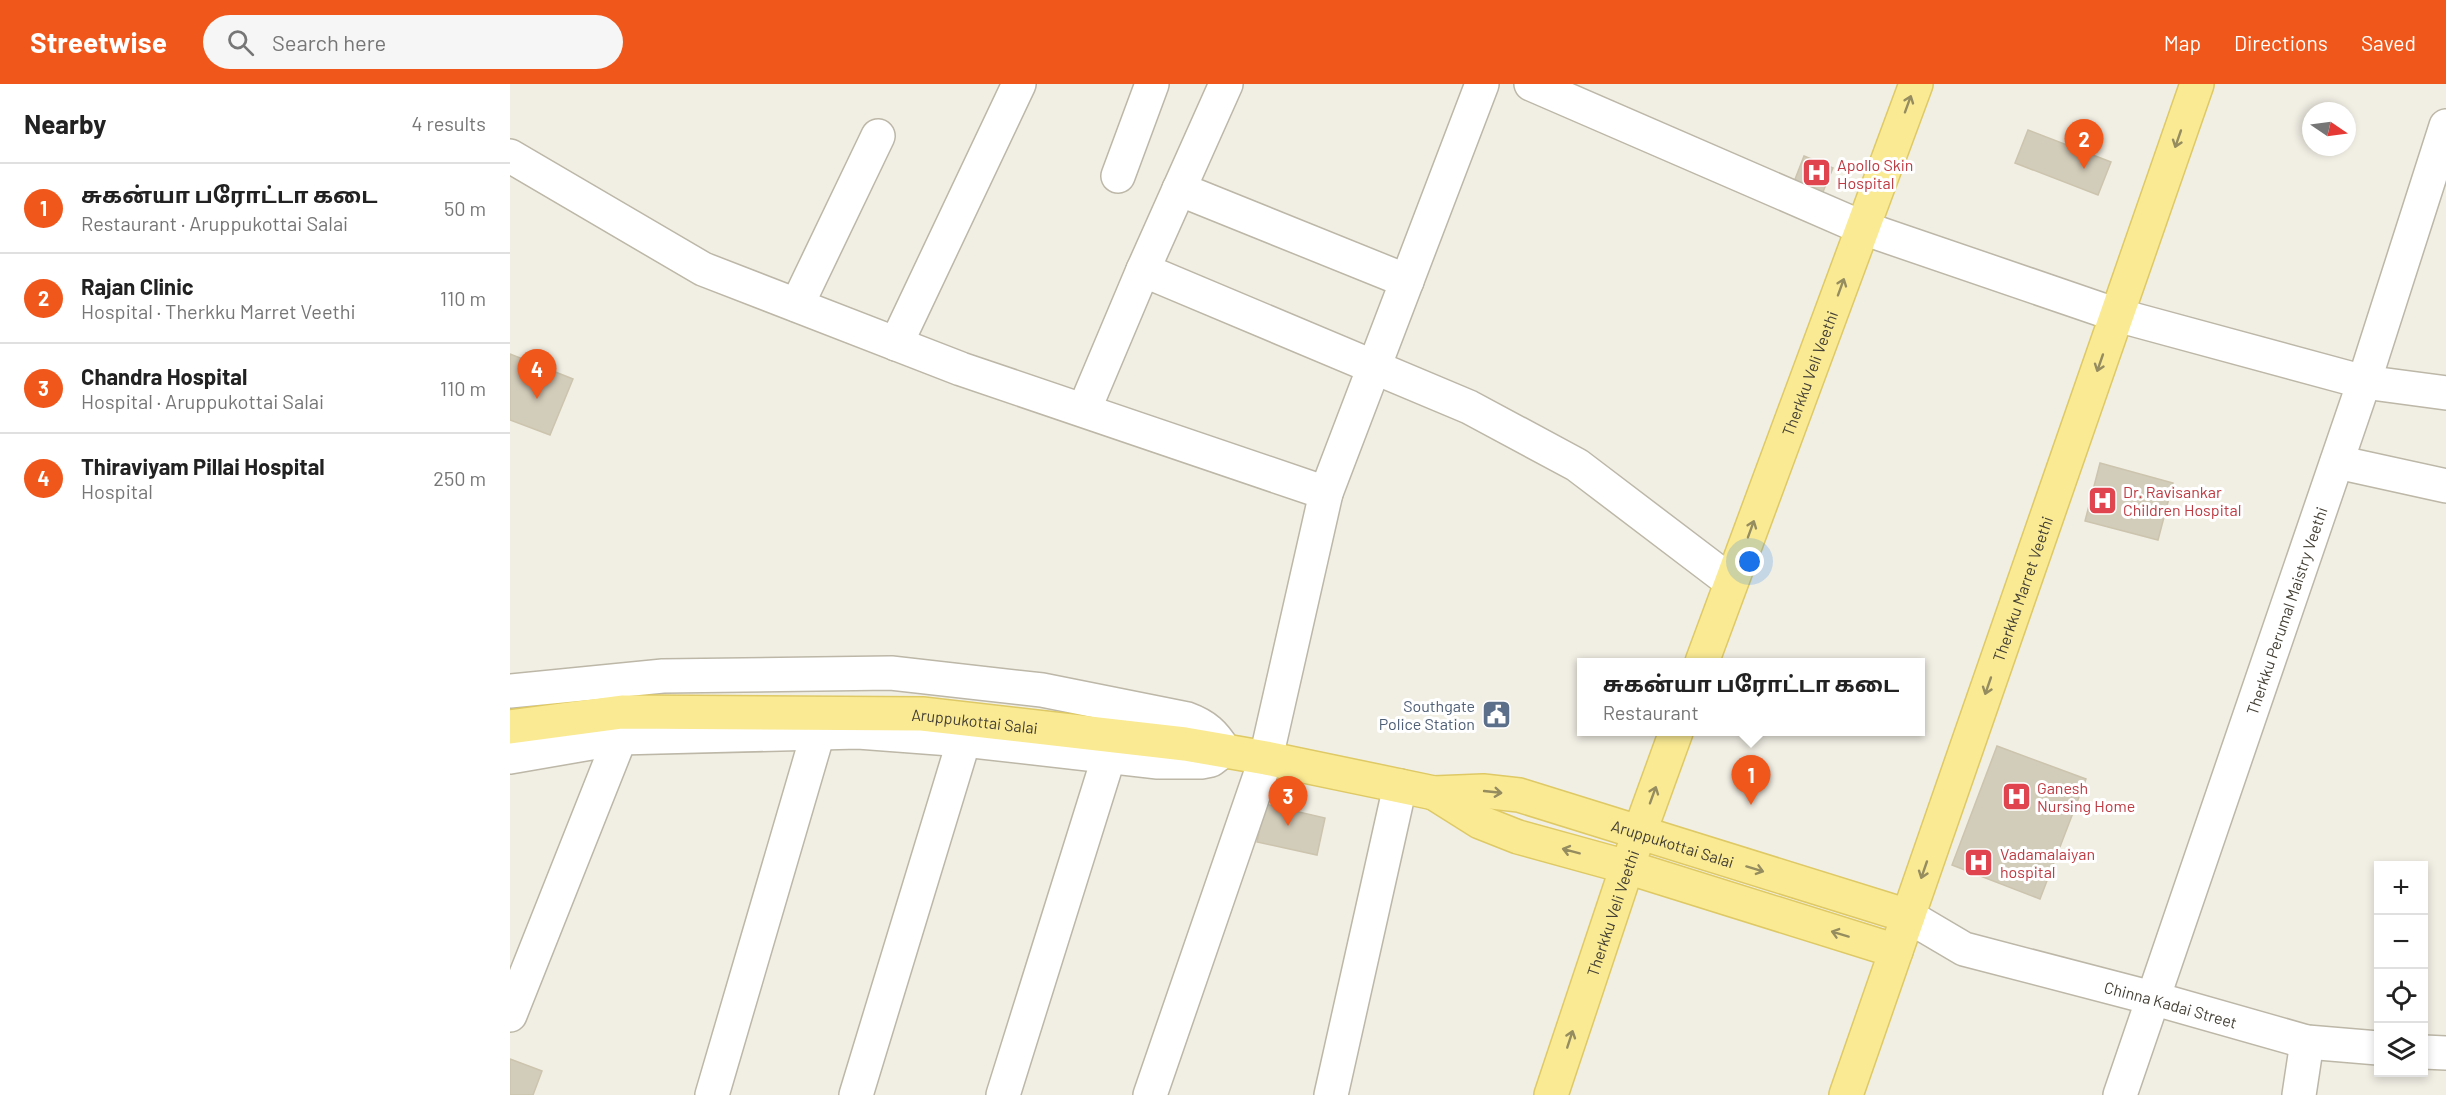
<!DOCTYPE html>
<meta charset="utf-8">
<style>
:root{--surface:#fff;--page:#f6f6f6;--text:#222;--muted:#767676;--line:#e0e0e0;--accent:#f0571b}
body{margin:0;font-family:Barlow,"Noto Sans Tamil",sans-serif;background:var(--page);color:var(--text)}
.controls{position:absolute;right:18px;bottom:18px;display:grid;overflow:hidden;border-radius:0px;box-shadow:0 3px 9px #0003}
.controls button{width:54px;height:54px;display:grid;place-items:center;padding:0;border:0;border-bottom:2px solid var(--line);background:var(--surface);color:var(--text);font:30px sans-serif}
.compass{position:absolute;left:1792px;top:18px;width:54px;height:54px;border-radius:50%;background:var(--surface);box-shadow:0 3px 9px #0003;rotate:103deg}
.you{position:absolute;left:1240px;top:478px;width:21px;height:21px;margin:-15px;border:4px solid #fff;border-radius:50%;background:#1a73e8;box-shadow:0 0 0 9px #1a73e833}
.badge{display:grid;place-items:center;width:39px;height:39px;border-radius:50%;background:var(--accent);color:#fff;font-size:20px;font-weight:700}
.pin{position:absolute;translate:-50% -50px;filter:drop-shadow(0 2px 3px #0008)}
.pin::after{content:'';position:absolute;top:32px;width:21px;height:18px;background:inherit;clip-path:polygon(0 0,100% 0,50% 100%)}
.popup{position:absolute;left:1067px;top:574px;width:348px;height:78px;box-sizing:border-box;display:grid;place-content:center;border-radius:0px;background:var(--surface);filter:drop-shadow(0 2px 4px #0005);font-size:20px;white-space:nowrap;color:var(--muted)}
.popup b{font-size:22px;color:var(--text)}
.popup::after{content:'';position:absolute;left:50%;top:100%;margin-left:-12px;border:12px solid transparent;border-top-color:var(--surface)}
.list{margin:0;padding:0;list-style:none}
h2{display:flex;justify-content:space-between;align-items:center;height:78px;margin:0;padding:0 24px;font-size:26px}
h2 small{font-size:20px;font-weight:400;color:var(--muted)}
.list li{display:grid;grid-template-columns:39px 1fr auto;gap:18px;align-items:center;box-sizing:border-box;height:90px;padding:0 24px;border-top:2px solid var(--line)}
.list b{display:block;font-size:22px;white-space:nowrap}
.list p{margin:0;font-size:20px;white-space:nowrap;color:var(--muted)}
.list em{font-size:20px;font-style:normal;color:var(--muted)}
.icon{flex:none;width:33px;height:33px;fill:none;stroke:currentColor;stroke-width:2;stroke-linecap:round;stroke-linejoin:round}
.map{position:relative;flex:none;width:1936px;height:1011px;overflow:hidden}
header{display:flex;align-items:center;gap:36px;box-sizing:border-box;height:84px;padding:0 30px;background:var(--accent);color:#fff}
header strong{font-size:28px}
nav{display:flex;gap:33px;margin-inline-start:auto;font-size:21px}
.search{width:420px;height:54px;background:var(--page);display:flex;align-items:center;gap:15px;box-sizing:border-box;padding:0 21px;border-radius:33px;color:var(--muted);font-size:22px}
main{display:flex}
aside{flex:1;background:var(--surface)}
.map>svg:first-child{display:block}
</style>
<header>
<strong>Streetwise</strong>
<div class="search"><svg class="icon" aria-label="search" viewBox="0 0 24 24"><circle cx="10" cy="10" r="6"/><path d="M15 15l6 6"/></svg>Search here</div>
<nav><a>Map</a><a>Directions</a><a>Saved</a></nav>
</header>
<main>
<aside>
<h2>Nearby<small>4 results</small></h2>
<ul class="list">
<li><span class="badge">1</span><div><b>சுகன்யா பரோட்டா கடை</b><p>Restaurant · Aruppukottai Salai</p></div><em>50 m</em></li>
<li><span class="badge">2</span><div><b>Rajan Clinic</b><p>Hospital · Therkku Marret Veethi</p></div><em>110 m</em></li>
<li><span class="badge">3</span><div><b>Chandra Hospital</b><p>Hospital · Aruppukottai Salai</p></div><em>110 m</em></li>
<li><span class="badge">4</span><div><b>Thiraviyam Pillai Hospital</b><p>Hospital</p></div><em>250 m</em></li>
</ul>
</aside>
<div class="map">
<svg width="1936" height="1011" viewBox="0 0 1936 1011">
<rect width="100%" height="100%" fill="#f1efe4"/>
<!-- building -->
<path fill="#d2ccba" stroke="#ccc4ad" stroke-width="1.5" d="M 1518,46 L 1601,78 L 1588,111 L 1505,79 Z
M 1294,72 L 1323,84 L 1310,115 L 1282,103 Z
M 0,270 L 63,295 L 40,351 L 0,336 Z
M 1590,379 L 1663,399 L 1648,456 L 1575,437 Z
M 1487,662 L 1576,695 L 1530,815 L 1442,781 Z
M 755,720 L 815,734 L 807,771 L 747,758 Z
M 0,975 L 32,987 L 23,1011 L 0,1011 Z"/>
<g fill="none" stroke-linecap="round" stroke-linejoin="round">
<defs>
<g id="minor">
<path d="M 1021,0 L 1353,144 L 1607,231 L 1854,298 L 1936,309"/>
<path d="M 0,72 L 193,185 L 451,285 L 816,409 L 972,0"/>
<path d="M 608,92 L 642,0"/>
<path d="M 669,105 L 897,197"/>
<path d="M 633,186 L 959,323 L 1067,381 L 1221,498"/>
<path d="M 287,221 L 368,52"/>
<path d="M 386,260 L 509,0"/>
<path d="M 574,326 L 633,186 L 716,0"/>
<path d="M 1827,378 L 1936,402"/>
<path d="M 0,607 L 153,592 L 381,589 L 532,606 L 677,635 C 696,642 704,650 714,666 L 701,676 L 691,678 L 648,678 L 454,656 L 348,648 L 110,654 L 0,673"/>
<path id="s1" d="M 1398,832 L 1454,865 L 1642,914 L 1797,958 L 1868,964"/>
<path d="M 0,931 L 110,654"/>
<path d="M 1914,968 L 1936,969"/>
<path d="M 202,1011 L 308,649"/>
<path d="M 346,1011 L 454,656"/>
<path d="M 493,1011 L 599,672"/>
<path d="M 640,1011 L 756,674 L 816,409"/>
<path d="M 821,1011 L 890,702"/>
<path id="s2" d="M 1610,1011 L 1854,298 L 1936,42"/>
<path d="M 1789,1011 L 1797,958"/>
</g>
<g id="major">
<path id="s3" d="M 1192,578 L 1406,0"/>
<path id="s4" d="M 0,643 L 112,628 L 412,630 L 675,660 L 756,674 L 924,709 L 973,707 L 1009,711 L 1398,832"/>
<path d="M 924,709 L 970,738 L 1008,753 L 1117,783 L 1386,867"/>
<path id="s5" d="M 1041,1011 L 1117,783 L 1166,648"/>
<path id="s6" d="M 1336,1011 L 1687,0"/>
</g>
</defs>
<!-- minor casing -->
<use href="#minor" stroke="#bcb7a7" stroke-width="36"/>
<!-- major casing -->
<use href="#major" stroke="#dec965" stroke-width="36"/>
<!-- minor -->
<use href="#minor" stroke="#fff" stroke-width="33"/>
<!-- major -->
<use href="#major" stroke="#faea94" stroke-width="33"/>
</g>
<!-- one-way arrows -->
<defs><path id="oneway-shaft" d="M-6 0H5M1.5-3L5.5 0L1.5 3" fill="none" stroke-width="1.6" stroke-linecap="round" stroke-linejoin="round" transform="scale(1.5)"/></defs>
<g stroke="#958c5f">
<use href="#oneway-shaft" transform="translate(1398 20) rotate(-70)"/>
<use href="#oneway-shaft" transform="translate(1668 55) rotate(109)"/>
<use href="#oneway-shaft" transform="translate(1331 203) rotate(-70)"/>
<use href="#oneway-shaft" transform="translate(1590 279) rotate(109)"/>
<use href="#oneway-shaft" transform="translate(1241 445) rotate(-70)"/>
<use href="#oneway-shaft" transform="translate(1478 602) rotate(109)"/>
<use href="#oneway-shaft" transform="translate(983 708) rotate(6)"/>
<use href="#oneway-shaft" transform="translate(1143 711) rotate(-70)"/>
<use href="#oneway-shaft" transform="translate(1061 767) rotate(-165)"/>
<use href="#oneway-shaft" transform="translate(1245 785) rotate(17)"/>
<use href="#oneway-shaft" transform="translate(1414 786) rotate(109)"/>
<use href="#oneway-shaft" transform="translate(1330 850) rotate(-163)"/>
<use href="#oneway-shaft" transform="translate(1060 955) rotate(-72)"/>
</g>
<!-- icons -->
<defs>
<symbol id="hospital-square" viewBox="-11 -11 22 22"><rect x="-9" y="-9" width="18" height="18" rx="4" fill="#e0444e" stroke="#fff"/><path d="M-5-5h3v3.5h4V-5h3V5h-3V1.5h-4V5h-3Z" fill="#fff"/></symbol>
<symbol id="civic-square" viewBox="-11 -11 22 22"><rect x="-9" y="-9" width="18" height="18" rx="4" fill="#5c6f8a" stroke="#fff"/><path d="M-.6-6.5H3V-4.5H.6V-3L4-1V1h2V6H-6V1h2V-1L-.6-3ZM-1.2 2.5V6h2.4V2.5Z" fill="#fff"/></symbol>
</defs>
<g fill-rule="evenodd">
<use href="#hospital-square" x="1290" y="72" width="33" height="33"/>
<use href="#hospital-square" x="1576" y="400" width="33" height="33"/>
<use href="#civic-square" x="970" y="614" width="33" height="33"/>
<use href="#hospital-square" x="1490" y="696" width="33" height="33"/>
<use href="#hospital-square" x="1452" y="762" width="33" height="33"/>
</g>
<g text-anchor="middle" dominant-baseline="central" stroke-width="6" stroke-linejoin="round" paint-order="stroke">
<!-- health labels -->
<g font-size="16" fill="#be3a42" stroke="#fff" text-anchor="start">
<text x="1327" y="80">Apollo Skin<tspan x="1327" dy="18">Hospital</tspan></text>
<text x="1613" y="407">Dr. Ravisankar<tspan x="1613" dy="18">Children Hospital</tspan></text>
<text x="1527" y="703">Ganesh<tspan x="1527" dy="18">Nursing Home</tspan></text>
<text x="1490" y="769">Vadamalaiyan<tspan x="1490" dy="18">hospital</tspan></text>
</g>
<!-- street labels -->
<g font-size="16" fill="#433f34" stroke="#fff">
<text stroke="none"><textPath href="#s3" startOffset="308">Therkku Veli Veethi</textPath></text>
<text stroke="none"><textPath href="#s6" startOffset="536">Therkku Marret Veethi</textPath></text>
<text stroke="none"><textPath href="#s2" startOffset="512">Therkku Perumal Maistry Veethi</textPath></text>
<text stroke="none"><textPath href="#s4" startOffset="466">Aruppukottai Salai</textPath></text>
<text stroke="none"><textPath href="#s4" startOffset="1178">Aruppukottai Salai</textPath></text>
<text stroke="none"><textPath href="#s5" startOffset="192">Therkku Veli Veethi</textPath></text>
<text stroke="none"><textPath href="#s1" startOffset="279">Chinna Kadai Street</textPath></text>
</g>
<!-- service labels -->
<g font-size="16" fill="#4e5e75" stroke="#fff" text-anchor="end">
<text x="965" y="621">Southgate<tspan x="965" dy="18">Police Station</tspan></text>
</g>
</g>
</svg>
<div class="controls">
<button>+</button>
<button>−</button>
<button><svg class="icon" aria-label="locate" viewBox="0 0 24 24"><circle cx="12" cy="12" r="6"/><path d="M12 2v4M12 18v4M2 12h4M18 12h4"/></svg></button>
<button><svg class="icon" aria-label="layers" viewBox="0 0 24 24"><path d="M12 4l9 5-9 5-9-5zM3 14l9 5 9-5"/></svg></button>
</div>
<svg class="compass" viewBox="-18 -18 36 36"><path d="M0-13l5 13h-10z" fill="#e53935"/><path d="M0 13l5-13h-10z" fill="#767676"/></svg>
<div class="you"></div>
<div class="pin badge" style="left:1241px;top:721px">1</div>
<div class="popup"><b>சுகன்யா பரோட்டா கடை</b>Restaurant</div>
<div class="pin badge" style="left:1574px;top:85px">2</div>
<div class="pin badge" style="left:778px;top:742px">3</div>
<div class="pin badge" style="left:27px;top:315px">4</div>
</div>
</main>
